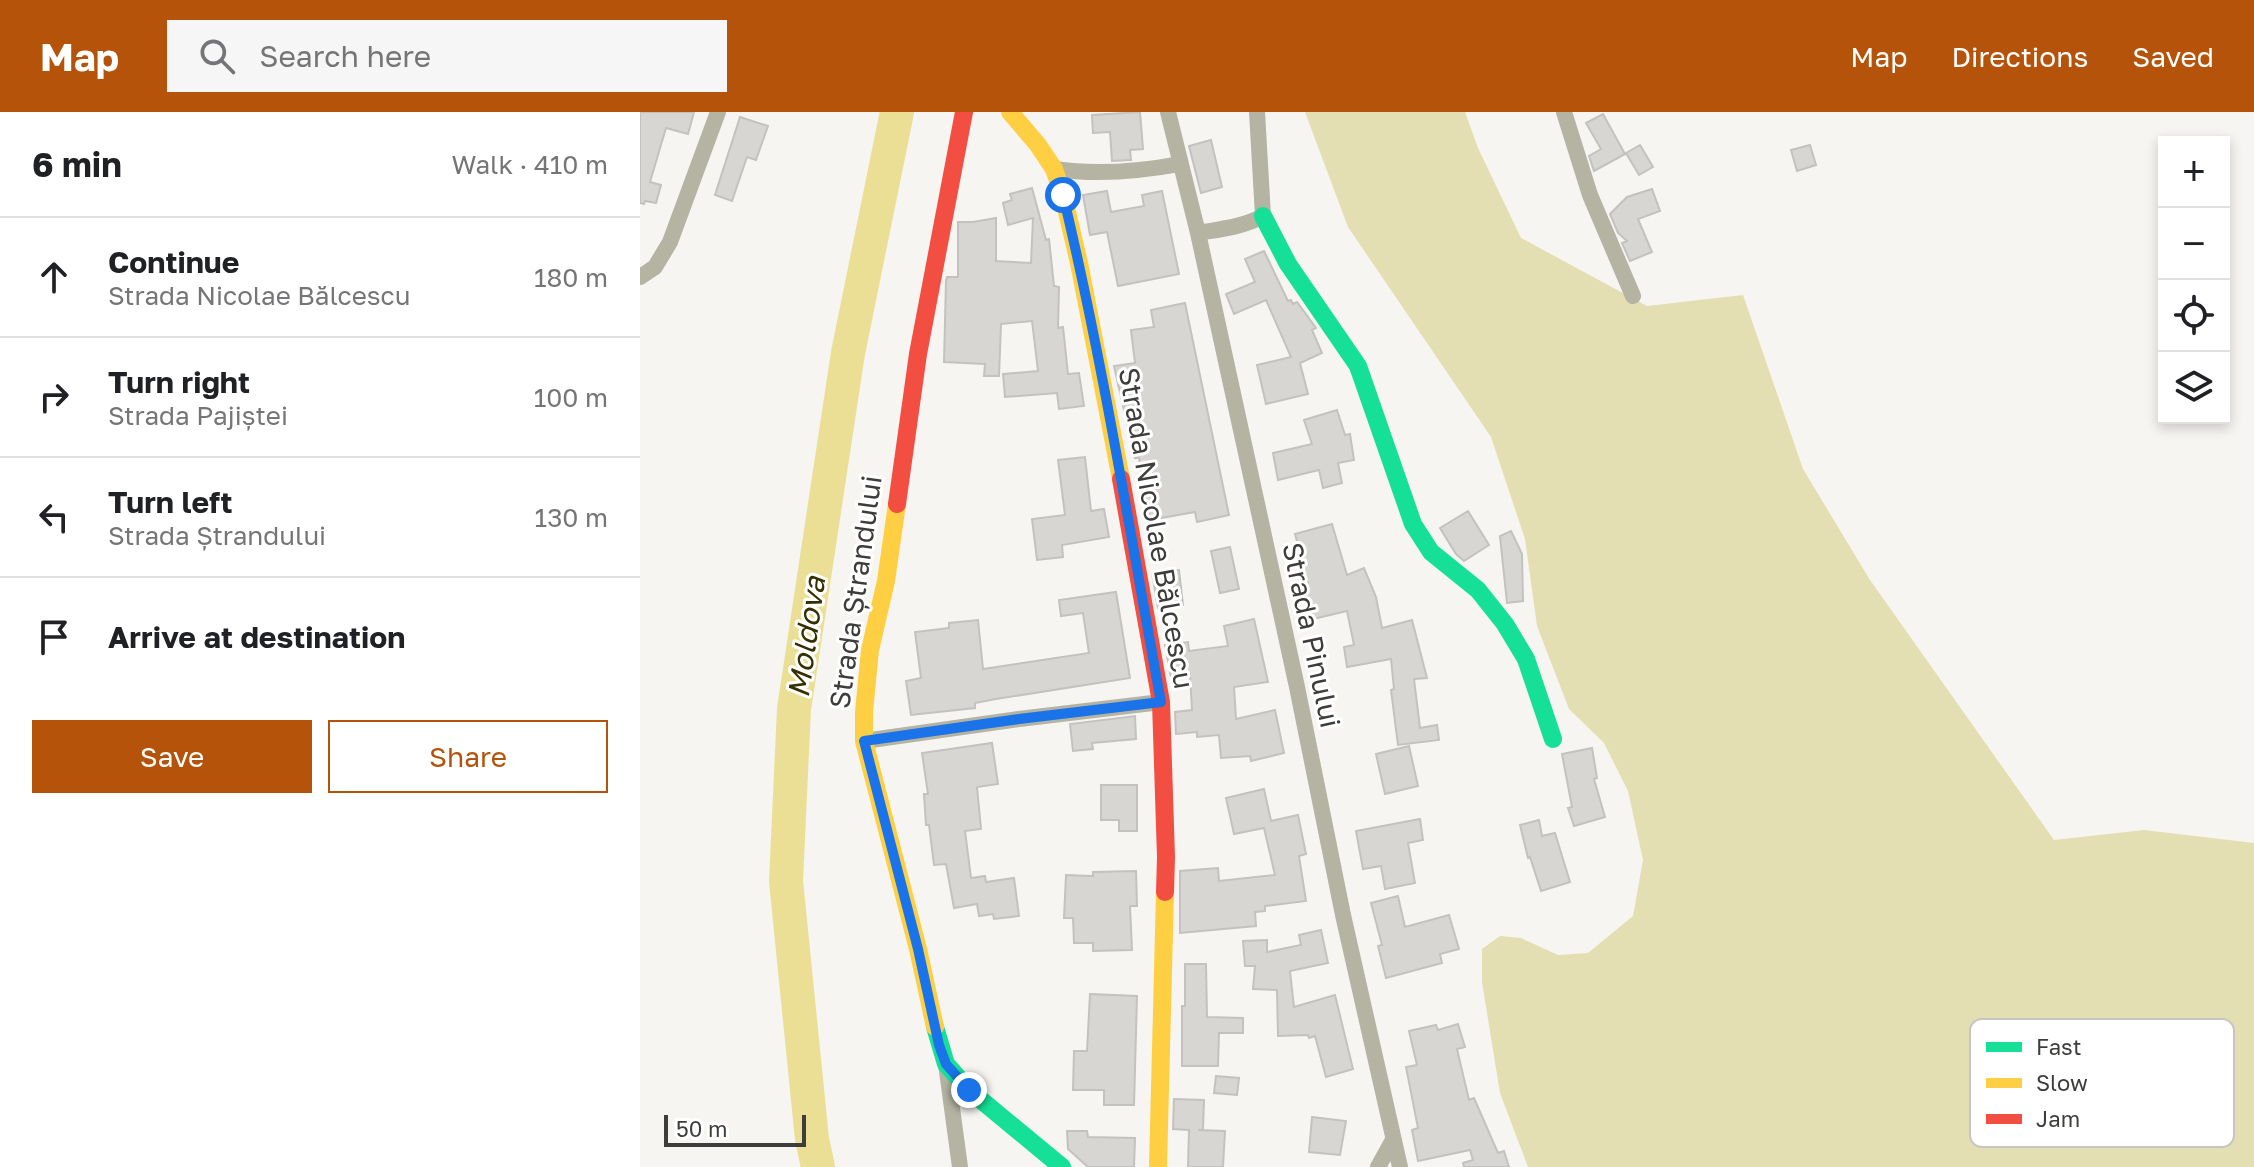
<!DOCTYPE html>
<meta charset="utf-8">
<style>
:root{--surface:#fff;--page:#f6f6f6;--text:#202124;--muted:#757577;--line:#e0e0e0;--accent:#b45309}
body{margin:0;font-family:"Golos Text",sans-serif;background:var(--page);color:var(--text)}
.controls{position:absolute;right:24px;top:24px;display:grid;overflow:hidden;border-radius:0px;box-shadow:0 4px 12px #0003}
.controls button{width:72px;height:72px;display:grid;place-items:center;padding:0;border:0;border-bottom:2px solid var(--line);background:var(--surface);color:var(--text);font:40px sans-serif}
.scale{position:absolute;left:24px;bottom:20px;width:142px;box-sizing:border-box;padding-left:8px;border:4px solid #3d3d3b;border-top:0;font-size:22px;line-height:28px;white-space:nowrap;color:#3d3d3b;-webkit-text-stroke:6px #fff;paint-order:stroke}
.stop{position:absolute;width:24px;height:24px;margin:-18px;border:6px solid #1a73e8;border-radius:50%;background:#fff}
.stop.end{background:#1a73e8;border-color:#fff;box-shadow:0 2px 8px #0008}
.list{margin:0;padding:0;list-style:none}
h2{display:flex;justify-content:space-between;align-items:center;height:104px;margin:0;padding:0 32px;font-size:34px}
h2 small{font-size:26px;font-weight:400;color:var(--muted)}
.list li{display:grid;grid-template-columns:52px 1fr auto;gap:24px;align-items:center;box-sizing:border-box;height:120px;padding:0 32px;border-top:2px solid var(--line)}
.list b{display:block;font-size:30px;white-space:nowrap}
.list p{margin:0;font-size:26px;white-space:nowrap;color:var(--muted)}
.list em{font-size:26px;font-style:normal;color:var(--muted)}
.actions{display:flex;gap:16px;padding:24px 32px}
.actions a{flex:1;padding:18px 0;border:2px solid var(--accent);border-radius:0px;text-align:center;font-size:28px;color:var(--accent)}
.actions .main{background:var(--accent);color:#fff}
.icon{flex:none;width:44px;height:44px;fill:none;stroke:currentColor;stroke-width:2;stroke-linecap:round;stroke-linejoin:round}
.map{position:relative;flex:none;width:1614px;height:1055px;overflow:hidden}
header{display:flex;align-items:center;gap:48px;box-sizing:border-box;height:112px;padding:0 40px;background:var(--accent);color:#fff}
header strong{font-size:38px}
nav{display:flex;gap:44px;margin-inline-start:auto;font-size:28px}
.search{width:560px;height:72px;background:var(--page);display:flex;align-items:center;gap:20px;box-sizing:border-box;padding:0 28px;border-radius:0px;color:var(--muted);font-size:30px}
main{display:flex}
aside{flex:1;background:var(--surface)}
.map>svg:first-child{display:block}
</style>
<header>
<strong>Map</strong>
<div class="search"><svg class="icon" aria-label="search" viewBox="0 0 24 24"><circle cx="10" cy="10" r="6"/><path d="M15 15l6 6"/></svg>Search here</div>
<nav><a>Map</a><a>Directions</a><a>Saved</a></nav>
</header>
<main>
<aside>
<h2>6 min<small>Walk · 410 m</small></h2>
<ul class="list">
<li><svg class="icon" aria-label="ahead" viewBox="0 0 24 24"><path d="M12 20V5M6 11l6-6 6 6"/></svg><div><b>Continue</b><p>Strada Nicolae Bălcescu</p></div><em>180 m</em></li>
<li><svg class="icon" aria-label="right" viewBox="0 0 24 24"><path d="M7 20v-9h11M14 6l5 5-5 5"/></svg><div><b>Turn right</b><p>Strada Pajiștei</p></div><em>100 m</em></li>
<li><svg class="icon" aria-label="left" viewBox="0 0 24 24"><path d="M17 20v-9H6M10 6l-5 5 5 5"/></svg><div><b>Turn left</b><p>Strada Ștrandului</p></div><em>130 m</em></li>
<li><svg class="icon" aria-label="arrive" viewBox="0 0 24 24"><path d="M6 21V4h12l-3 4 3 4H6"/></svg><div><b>Arrive at destination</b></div></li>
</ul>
<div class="actions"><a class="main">Save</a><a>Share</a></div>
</aside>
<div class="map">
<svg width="1614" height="1055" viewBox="0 0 1614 1055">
<rect width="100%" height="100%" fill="#f6f5f1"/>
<!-- green -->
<path fill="#e4deb3" d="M 665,0 L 825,0 L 838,36 L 881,126 L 1007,194 L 1103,183 L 1163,357 L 1230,468 L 1414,728 L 1504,718 L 1614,731 L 1614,1055 L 888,1055 L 860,981 L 842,870 L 842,837 L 860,824 L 881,826 L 918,843 L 948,841 L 993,804 L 1003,748 L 988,679 L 964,631 L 929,597 L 897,514 L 885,427 L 851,325 L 708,115 Z"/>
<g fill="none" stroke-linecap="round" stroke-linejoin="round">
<!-- river -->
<path stroke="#eadf95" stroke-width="34" d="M 178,1055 L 172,1027 L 146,769 L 154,597 L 208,241 L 257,0"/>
</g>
<!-- building -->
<path fill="#d7d6d3" stroke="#c3c2c0" stroke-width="2" d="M 0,0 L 54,0 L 48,22 L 26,16 L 10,70 L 21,73 L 16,91 L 5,89 L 4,92 L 0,91 Z
M 500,0 L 503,37 L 490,38 L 491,48 L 472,49 L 470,20 L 453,21 L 452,3 Z
M 963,2 L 985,42 L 954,59 L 949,44 L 961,37 L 946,11 Z
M 100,5 L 128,14 L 116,48 L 107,45 L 92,89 L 75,83 Z
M 571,28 L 582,75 L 561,81 L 549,34 Z
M 1000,33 L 1013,55 L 999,63 L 986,41 Z
M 1170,33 L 1176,53 L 1157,59 L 1151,38 Z
M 392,76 L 406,128 L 409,127 L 414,174 L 419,175 L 418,216 L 423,215 L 428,262 L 439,261 L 444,294 L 419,297 L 417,281 L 365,285 L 363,262 L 398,259 L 392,209 L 361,212 L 359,264 L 344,264 L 345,252 L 304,250 L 306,169 L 307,165 L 318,165 L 318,110 L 333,110 L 356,106 L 356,149 L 391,151 L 393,106 L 368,113 L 363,91 L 372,88 L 370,82 Z
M 1012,77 L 1020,99 L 998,107 L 1012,140 L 990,149 L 982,131 L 987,129 L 978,121 L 970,102 L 987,85 Z
M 467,79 L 471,100 L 504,94 L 502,83 L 522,79 L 539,162 L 478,174 L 467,120 L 450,123 L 443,83 Z
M 624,139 L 648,189 L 651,188 L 653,192 L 657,190 L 676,216 L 672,218 L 682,241 L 660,251 L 668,282 L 626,292 L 617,253 L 651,245 L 626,188 L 594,202 L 586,182 L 615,170 L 605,147 Z
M 545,191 L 589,403 L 557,410 L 555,400 L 510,408 L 499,346 L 495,346 L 474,254 L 495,251 L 491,218 L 514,215 L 511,198 Z
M 697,298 L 705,323 L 710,322 L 714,348 L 698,351 L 702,371 L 683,376 L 679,358 L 638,368 L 633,341 L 672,332 L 664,308 Z
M 445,345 L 451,399 L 464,397 L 469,425 L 422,433 L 423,445 L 397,448 L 392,407 L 425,403 L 418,348 Z
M 828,399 L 849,433 L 824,449 L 816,442 L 800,416 Z
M 692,412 L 707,463 L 724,456 L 736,485 L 742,516 L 772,508 L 787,566 L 774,567 L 780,616 L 797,613 L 799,628 L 758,633 L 751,578 L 754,577 L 751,547 L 707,555 L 704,535 L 714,533 L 707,499 L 673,507 L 666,476 L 669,475 L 655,422 Z
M 871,419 L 882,442 L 883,489 L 867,491 L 860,424 Z
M 590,435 L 599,477 L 580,481 L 571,439 Z
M 539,458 L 543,493 L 518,496 L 512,461 Z
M 476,480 L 490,566 L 356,587 L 335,591 L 335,596 L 271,603 L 266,569 L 281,566 L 275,520 L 309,516 L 309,511 L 338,508 L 343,557 L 449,541 L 443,501 L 421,504 L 419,488 Z
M 614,507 L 628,570 L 594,575 L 596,607 L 635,598 L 644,641 L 611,649 L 610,644 L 581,646 L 579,623 L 557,625 L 557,620 L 536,622 L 535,600 L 552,598 L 550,562 L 531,565 L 525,533 L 548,530 L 549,539 L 588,534 L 584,514 Z
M 495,604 L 496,627 L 452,631 L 453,637 L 433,639 L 430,612 Z
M 352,631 L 358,672 L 337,675 L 341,717 L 325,719 L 331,766 L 345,764 L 346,770 L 374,766 L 379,804 L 354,807 L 353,802 L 339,804 L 337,792 L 314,796 L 306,752 L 294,753 L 289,713 L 286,713 L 284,682 L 288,682 L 282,641 Z
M 769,634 L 778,674 L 745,682 L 736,642 Z
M 952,636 L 957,666 L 954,667 L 965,705 L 934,714 L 928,696 L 932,695 L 922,642 Z
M 461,673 L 497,673 L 497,719 L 479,719 L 479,708 L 461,708 Z
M 624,677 L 631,709 L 658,703 L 666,742 L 659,744 L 666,789 L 625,794 L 625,799 L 615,800 L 616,814 L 540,821 L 540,759 L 578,756 L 579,769 L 635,763 L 624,716 L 594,722 L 586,686 Z
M 780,707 L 783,728 L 768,731 L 775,771 L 745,777 L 741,754 L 723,757 L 716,719 Z
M 899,708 L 902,724 L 915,721 L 930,770 L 901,779 L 890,745 L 888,746 L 880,713 Z
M 496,759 L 497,794 L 490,794 L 492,838 L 453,839 L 453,831 L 434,831 L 433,806 L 424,806 L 426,763 L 453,764 L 453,760 Z
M 758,784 L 765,815 L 809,803 L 819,837 L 800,842 L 802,851 L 746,866 L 738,834 L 742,833 L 731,791 Z
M 681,818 L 688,851 L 650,859 L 654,895 L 695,883 L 713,957 L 686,965 L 675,924 L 669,926 L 668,923 L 638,924 L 637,878 L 613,877 L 615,854 L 605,854 L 603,829 L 627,828 L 627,840 L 661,833 L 659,823 Z
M 545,852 L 566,852 L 567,905 L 603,906 L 603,921 L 579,921 L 578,954 L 542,954 L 542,894 L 545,894 Z
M 450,882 L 497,884 L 494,993 L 464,993 L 464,978 L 433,978 L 434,939 L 447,939 Z
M 818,912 L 825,935 L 817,937 L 829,988 L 834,986 L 858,1041 L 864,1039 L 869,1055 L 824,1055 L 823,1051 L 833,1048 L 830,1038 L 778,1049 L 772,1018 L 778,1016 L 766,955 L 777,953 L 769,919 L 796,913 L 798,918 Z
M 576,964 L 599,966 L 597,983 L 574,981 Z
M 534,987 L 564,988 L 563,1018 L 558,1018 L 585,1019 L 583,1055 L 548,1055 L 549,1018 L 533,1017 Z
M 672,1005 L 706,1009 L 700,1043 L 669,1040 Z
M 427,1019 L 447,1019 L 448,1025 L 495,1026 L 494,1055 L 448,1055 L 428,1037 Z"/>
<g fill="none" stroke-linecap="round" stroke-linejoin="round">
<!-- street -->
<path stroke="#b5b3a2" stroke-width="16" d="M 528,0 L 558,121 L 657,575 L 703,803 L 760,1055
M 924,0 L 950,83 L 993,184
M 414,57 C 457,63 497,60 540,52
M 558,121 C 581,117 603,115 623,104 L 617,0
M 0,165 L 15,155 L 30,130 L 78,0
M 224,629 L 379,607 L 521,590
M 306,952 L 320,1055
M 738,1055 L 753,1028"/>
<!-- fast -->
<path stroke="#16e098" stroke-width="18" d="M 623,104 L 648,152 L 718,254 L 773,412 L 791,440 L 838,478 L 865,512 L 886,547 L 913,627
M 295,915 L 306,952 L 329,978 L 422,1055"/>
<!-- slow -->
<path stroke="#ffcf43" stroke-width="18" d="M 370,0 L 398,33 L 414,57 L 423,83 L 439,151 L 481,367
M 257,392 L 246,469 L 230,538 L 224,600 L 224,629 L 278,837 L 295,915
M 518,1055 L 525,780"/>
<!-- jam -->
<path stroke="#f24e42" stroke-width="18" d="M 481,367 L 521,590 L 526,745 L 525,780
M 257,392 L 278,242 L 324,0"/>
</g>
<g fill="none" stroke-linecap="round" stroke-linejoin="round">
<!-- route -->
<path stroke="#1a73e8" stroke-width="10" d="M 329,978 L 306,952 L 299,933 L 278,837 L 224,629 L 379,607 L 521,590 C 490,421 463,250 423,83"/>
</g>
<g text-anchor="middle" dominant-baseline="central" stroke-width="6" stroke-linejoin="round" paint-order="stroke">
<!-- street labels -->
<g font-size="28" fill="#3d3d3b" stroke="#fff">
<text transform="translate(517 416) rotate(80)">Strada Nicolae Bălcescu</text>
<text transform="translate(215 480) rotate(-82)">Strada Ștrandului</text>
<text transform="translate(672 523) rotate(78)">Strada Pinului</text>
</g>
<!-- water labels -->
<g font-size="30" font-style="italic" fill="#363001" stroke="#fff">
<text transform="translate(166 525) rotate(-82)">Moldova</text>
</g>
</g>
<!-- legend -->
<rect x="1330" y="907" width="264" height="128" rx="12" fill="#fff" stroke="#c5c5c4" stroke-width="2"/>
<rect x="1346" y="930" width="36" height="10" fill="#16e098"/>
<rect x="1346" y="966" width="36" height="10" fill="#ffcf43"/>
<rect x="1346" y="1002" width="36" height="10" fill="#f24e42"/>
<g font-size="22" fill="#3d3d3b">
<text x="1396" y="943">Fast</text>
<text x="1396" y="979">Slow</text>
<text x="1396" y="1015">Jam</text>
</g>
</svg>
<div class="controls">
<button>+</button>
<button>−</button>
<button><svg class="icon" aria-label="locate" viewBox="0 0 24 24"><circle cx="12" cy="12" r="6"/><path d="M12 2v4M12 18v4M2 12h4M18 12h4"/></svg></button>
<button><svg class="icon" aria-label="layers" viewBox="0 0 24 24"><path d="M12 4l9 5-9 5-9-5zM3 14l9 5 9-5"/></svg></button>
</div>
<div class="scale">50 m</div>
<div class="stop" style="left:423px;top:83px"></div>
<div class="stop end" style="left:329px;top:978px"></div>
</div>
</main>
